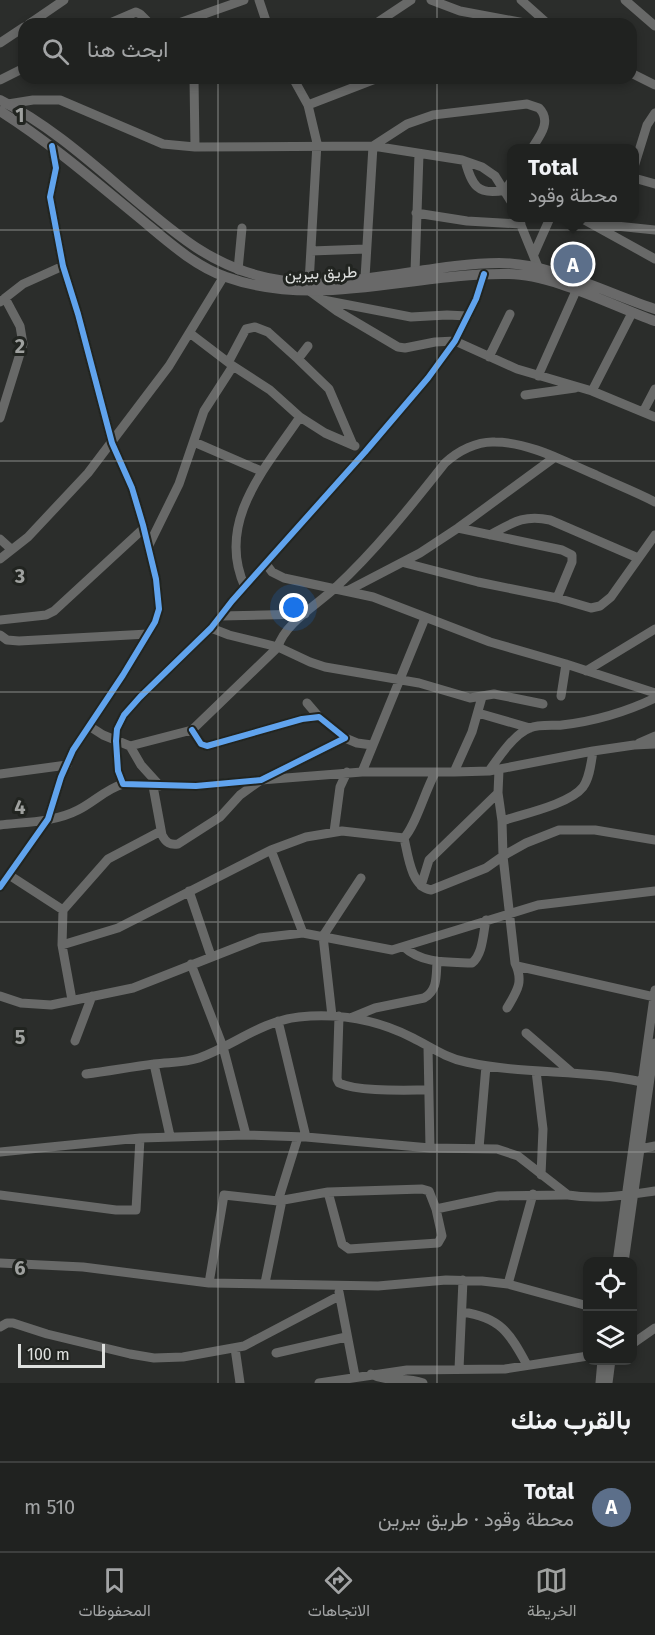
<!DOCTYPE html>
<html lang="ar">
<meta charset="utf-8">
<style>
:root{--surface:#202220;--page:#282a29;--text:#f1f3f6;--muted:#a2a4a5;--line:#3d3f3e;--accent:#9fa19f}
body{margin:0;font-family:"Fira Sans",Vazirmatn,sans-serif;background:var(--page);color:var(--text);direction:rtl}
.controls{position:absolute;right:18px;bottom:18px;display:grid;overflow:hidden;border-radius:12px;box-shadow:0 3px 9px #0003}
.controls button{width:54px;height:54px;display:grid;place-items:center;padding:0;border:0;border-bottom:2px solid var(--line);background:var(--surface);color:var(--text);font:30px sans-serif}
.scale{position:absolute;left:18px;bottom:15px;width:87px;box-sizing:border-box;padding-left:6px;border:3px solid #dee0de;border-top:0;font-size:16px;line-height:21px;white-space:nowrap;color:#dee0de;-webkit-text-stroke:4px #212420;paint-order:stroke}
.you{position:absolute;left:294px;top:608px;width:21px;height:21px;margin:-15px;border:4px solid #fff;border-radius:50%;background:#1a73e8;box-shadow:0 0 0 9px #1a73e833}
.badge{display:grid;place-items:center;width:39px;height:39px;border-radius:50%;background:var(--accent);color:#fff;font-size:20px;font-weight:700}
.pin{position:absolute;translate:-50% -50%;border:3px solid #fff;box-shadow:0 2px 6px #0006}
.popup{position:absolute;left:507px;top:144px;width:132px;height:78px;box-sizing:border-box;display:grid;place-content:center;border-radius:12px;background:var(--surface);filter:drop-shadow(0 2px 4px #0005);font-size:20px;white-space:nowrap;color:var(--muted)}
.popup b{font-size:22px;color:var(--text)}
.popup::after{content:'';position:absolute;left:50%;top:100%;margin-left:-12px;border:12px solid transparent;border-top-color:var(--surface)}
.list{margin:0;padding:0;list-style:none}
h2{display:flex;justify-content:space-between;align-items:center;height:78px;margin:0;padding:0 24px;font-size:26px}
h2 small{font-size:20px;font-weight:400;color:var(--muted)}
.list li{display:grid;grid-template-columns:39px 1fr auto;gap:18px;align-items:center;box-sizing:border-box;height:90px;padding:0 24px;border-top:2px solid var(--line)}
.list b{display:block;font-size:22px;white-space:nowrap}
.list p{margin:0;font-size:20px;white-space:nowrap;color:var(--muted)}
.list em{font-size:20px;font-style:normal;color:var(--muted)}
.icon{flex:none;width:33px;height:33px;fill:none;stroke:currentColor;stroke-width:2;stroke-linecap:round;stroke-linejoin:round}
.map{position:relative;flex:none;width:655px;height:1383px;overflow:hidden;direction:ltr}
.search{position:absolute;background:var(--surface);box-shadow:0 3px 9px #0003;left:18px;right:18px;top:18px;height:66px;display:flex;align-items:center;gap:15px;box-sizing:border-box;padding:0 21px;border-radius:18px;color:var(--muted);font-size:22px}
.sheet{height:168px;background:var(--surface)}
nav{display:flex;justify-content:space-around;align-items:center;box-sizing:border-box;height:84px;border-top:2px solid var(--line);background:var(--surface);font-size:16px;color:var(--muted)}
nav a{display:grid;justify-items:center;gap:3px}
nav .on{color:var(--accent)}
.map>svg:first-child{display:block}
</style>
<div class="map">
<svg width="655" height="1383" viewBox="0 0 655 1383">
<rect width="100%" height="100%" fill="#2b2d2b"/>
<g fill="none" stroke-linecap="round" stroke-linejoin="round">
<!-- minor -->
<path stroke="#686968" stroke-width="9" d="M 259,0 L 267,24
M 431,0 L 460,11 L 530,24
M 521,0 L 548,24
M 625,0 L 655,26
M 29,24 L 64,0
M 108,24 L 136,12 L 140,14 L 150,24
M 176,24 L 244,0
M 375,24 L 411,0
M 0,43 L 24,27
M 631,73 L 655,85
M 194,78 L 195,147
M 293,78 L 308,105 L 317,143 L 309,283
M 0,80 L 24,68
M 8,104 L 33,100 L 60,100 L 163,144 L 195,147 L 373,146 L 462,160 L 482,167 L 495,176 L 512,203
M 308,105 L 378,78
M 465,161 C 472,185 477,196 505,190 L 512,180
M 634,167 L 647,125 L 655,113
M 634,178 L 655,184
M 416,213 L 467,221 L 521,224
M 518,218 L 538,267
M 581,218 L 655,259
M 597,224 L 655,230
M 311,251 L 366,249
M 534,254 L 550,218
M 238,270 L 242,228
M 415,272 L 419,154
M 365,278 L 373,146 L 407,124 L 433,115 L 527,104 L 539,108 C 552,121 540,136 532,148
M 311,292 L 337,311 L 398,347 L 405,348 L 435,342 L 455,341 L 517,369 L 592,391 L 655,417
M 323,300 L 411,317 L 447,315 L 468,316
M 0,302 L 23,284 L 63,266
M 489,357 L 510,314
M 298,359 L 308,346
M 229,361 L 246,329 L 255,327 L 268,332 L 298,359 L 329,389 L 353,445
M 233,366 L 270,390 L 300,417 L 325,433 L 355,446
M 538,376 L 576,291
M 592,391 L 632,313
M 525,395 L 575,388
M 643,412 L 655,389
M 0,418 L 23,344 L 20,326 L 5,298
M 194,442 L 261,471
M 458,528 L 562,550 L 572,555 L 572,562 L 557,598
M 490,535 C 512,523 524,514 550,520 L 638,558
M 0,539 L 11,549
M 149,545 L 179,484 L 204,411 L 233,366 L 191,334
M 0,559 L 28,537 L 88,473 L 169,366 L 224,276
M 405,563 L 478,582 L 557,598 L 591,608 L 600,606 L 611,597 L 655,535
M 266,564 L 272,572 L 284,578 L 373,597 L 490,642 L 566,664 L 655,693
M 245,587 C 215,522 266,467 300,417
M 347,591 L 420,553 L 458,528 L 555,457
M 220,616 L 305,614
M 0,620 L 46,615 L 54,611 L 144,528
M 211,628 L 229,635 L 278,647
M 0,635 L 7,640 L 19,641 L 148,634
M 586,671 L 655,629
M 561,696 L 566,664
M 307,703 L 319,717
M 543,704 L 494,694 L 470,698 L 419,683 L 325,667 L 310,662 L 278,647 C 284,624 318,604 335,588 C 375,551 411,506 445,463 C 458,451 477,441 495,442 C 529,442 565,462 596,475 C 615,484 636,492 655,502
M 478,713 L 530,728
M 89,726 L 103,735 L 130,746 L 141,765 L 160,786
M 192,730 L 201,744 L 207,746 L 302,719 L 319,717 L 345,738 L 261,780 L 196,786 L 123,784 L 118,771 L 116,741 L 117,729 L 124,715 L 140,697 L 211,628 L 232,601 L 365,452 L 428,378 L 455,341 L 476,299 L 484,274
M 345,738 L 357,743 L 372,745
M 639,743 L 655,736
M 130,746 L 192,730 L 278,647
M 499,770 L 498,793 L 502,821 L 503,856 L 515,963 C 524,982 517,991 507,1008
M 489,771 C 498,758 515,733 530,728 C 539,724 553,726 562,725 C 595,721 626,712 655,698
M 362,772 L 425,618
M 454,772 L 489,771 L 593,751 L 634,745 L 655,744
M 0,774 L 67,765
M 153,786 L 162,835 C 166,843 170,845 178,844 L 220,817 L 240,795 L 261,780 L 362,772 L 454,772 L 472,732 L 482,697
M 502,821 C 523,814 570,804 583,787 C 590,777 591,763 593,751
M 0,825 C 26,822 55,822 78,810 C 94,802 106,789 123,784
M 334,832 L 340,787 L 347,772
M 404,838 C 408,855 411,887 431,890 L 486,868 L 503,856 L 526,843 L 559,830 L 595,830 L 655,840
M 271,850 L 303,933
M 9,875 L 63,910 L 62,945 L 118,928 L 271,850 L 306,837 L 342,831 L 404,838 C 416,825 425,791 435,773
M 421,886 L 429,860 L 498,793
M 0,887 L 48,819 L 61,777 L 73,750 L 123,675 L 155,622 L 159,609 L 156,579 L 143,525 L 132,488 L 112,443 L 78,314 L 63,266 L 50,197 L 56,168 L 52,146
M 189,891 L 211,956
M 63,910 L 108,859 L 161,831
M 62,945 L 72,1000
M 404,947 C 422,964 449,962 472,963 C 483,954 483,934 486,920
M 191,964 L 223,1047 L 246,1135
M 517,966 L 655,997
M 0,996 L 21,1003 L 51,1005 L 133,988 L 260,938 L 303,933 L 392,950 L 538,905 L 655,891
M 332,1016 L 323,936 L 361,878
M 339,1016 L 337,1079 L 339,1083 C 359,1092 405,1090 428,1090
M 353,1017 L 375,1008 L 424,998 C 438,990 436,976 437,961
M 278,1021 L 306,1137
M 526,1033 L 571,1072
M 75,1041 L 92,996
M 428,1047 L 430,1148
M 154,1064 L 170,1136
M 536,1071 L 543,1129 L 541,1175
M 86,1074 C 109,1071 131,1067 154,1064 C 169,1062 184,1063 199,1058 C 233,1046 261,1021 299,1017 C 338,1013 378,1020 413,1038 C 431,1047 446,1058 466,1062 C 524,1075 584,1069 642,1082
M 479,1148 L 486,1066
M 640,1149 L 655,1146
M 0,1152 L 140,1138 L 246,1135 L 306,1137 L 430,1148 L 497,1149 L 518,1156 L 568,1195 C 597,1200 626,1195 655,1191
M 328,1192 L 342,1244 L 349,1249 L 438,1243 L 442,1236 L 436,1209
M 0,1195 L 116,1210 L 136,1210 L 140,1138
M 278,1201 L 298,1137
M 617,1262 L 655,990
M 624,1262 L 655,1043
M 0,1263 L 83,1267 L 209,1283 L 378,1286 L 446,1280 L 482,1281 L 508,1284 L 588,1306
M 209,1283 L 224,1195 L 278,1201 L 328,1192 L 422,1189 L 429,1191 L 436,1209 L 498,1196 L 567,1195
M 265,1283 L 282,1200
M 508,1284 L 533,1194
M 339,1292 L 355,1376
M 462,1312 C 500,1317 510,1333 527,1365
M 0,1327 L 7,1323 L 13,1323 L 47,1334 L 130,1354 L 154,1358 L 183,1357 L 244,1346 L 339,1296
M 632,1344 L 655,1328
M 235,1348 L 240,1383
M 276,1353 L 346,1337
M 459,1369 L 463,1280
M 371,1374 C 388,1383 405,1376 423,1383
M 319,1383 L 407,1370 L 505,1369 L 588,1356
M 600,1383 L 602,1360
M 608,1383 L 611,1360"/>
<!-- major -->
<path stroke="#696969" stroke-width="10" d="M 0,100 C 54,127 99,170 145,208 C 181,238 210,262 256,275 C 330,297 423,263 499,263 C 550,263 607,293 655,309
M 0,111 C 49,142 92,179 137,216 C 164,238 192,265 226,277 C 319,310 414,272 509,274 C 552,274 613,306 655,321"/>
<defs>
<path id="cycleway" d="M 192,730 L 201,744 L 207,746 L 302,719 L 319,717 L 345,738 L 261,780 L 196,786 L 123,784 L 118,771 L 116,741 L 117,729 L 124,715 L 140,697 L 211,628 L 232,601 L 365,452 L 428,378 L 455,341 L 476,299 L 484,274
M 0,887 L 48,819 L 61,777 L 73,750 L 123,675 L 155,622 L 159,609 L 156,579 L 143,525 L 132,488 L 112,443 L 78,314 L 63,266 L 50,197 L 56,168 L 52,146"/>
</defs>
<!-- cycleway casing -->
<use href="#cycleway" stroke="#212420" stroke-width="10"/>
<!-- cycleway -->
<use href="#cycleway" stroke="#60a3ed" stroke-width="6"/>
</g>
<!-- grid -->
<path fill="none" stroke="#9fa19f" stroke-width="1.5" stroke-opacity="0.55" d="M 218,0 L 218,24M 437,0 L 437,24M 218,78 L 218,1383M 437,78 L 437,1383M 0,230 L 655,230M 0,461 L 655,461M 0,692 L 655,692M 0,922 L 655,922M 0,1152 L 655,1152"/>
<g text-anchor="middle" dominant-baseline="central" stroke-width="6" stroke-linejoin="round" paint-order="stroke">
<!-- street labels -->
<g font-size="16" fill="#dee0de" stroke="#212420">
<text transform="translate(321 273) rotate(-2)">طريق بيرين</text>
</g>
</g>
<g font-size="20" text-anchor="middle" font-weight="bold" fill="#9fa19f" stroke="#212420" stroke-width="6" stroke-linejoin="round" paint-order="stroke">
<text x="20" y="122">1</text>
<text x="20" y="353">2</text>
<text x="20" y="583">3</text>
<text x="20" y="814">4</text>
<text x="20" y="1044">5</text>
<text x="20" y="1275">6</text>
</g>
</svg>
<div class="controls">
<button><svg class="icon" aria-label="locate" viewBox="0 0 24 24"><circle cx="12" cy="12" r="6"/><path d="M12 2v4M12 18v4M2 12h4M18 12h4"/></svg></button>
<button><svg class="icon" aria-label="layers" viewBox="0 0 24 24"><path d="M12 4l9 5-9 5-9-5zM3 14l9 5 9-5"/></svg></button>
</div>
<div class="scale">100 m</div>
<div class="you"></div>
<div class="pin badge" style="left:573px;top:264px;background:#5c6f8a">A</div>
<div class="popup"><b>Total</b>محطة وقود</div>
<div class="search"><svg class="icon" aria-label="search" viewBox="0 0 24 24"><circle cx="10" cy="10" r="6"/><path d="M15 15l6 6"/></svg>ابحث هنا</div>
</div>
<section class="sheet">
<h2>بالقرب منك<small></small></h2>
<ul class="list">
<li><span class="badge" style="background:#5c6f8a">A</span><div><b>Total</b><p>محطة وقود · طريق بيرين</p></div><em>510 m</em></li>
</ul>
</section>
<nav>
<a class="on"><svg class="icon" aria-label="map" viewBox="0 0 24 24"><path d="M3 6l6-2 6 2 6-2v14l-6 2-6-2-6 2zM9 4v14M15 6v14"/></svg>الخريطة</a>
<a><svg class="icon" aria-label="directions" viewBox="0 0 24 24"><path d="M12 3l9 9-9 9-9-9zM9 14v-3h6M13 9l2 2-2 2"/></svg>الاتجاهات</a>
<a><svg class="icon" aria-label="saved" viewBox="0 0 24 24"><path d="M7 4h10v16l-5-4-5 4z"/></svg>المحفوظات</a>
</nav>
